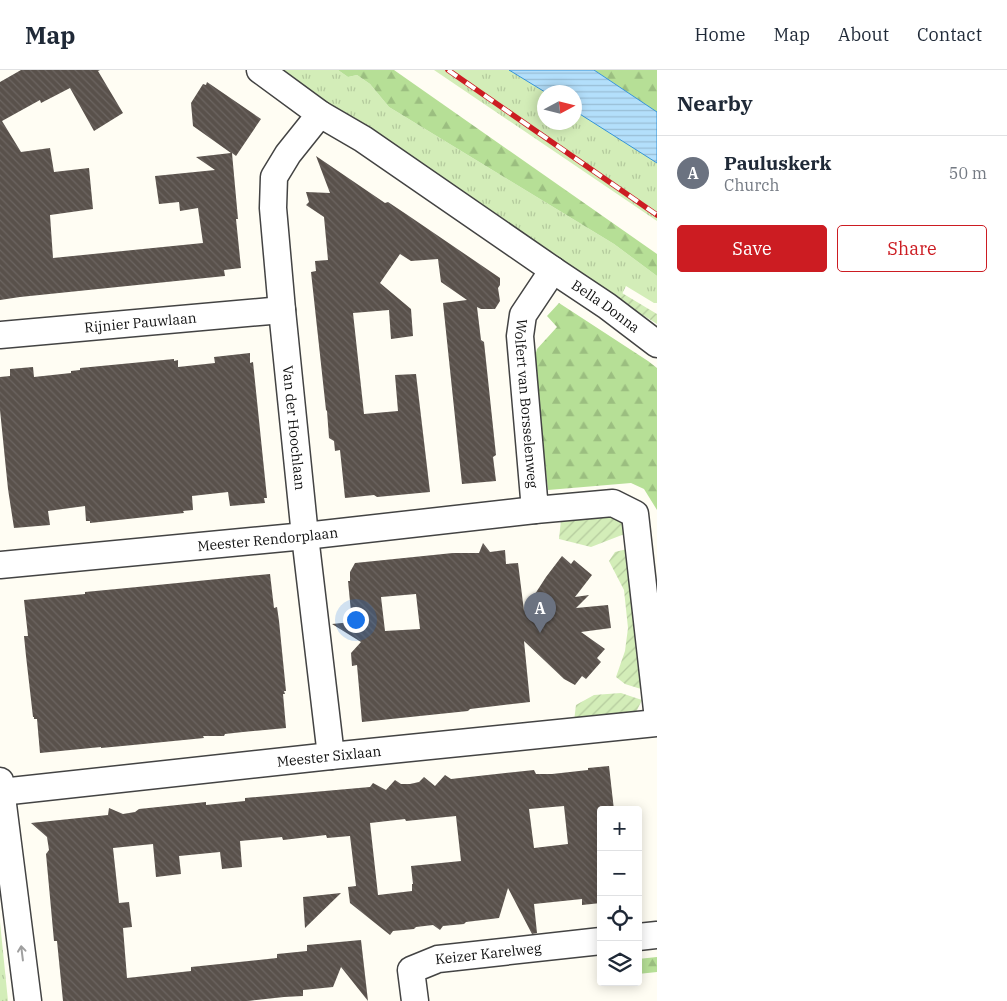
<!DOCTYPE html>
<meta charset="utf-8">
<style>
:root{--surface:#fff;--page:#f6f6f7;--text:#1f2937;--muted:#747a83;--line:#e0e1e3;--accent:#cc1c22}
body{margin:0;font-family:"IBM Plex Serif",serif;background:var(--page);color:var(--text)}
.controls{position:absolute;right:15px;bottom:15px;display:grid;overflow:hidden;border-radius:5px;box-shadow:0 2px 12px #0003}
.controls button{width:45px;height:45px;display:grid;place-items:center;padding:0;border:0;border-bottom:1px solid var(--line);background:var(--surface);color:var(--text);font:25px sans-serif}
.compass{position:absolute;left:537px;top:15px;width:45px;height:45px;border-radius:50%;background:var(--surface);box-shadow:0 2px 12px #0003;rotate:83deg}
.you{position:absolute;left:355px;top:549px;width:18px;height:18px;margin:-12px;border:4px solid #fff;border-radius:50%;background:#1a73e8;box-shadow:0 0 0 8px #1a73e833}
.badge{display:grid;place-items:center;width:32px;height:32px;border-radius:50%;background:var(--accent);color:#fff;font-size:16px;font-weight:700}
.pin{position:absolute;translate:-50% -41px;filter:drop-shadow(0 1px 2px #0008)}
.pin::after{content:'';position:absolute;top:26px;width:18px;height:15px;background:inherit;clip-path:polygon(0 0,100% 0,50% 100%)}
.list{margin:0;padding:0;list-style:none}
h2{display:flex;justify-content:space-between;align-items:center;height:65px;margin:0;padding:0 20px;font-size:21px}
h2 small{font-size:16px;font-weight:400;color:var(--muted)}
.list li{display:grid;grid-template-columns:32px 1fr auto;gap:15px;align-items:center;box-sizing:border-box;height:75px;padding:0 20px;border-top:1px solid var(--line)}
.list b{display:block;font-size:19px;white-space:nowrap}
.list p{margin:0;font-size:16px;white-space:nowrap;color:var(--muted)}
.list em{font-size:16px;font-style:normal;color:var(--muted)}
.actions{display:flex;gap:10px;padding:15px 20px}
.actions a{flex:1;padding:11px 0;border:1px solid var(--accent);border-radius:5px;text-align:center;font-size:18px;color:var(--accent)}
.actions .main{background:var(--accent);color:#fff}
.icon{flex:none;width:28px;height:28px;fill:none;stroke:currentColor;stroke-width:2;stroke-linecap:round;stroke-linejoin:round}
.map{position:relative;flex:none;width:657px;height:931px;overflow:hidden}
header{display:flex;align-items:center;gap:30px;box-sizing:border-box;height:70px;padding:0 25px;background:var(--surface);border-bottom:1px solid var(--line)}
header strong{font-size:24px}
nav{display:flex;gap:28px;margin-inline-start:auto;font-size:18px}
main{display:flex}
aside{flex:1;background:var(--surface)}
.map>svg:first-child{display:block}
</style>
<header>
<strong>Map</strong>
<nav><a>Home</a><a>Map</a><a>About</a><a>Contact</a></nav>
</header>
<main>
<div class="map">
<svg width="657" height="931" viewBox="0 0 657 931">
<defs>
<pattern id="grass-tufts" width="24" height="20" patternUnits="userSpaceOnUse" patternTransform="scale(1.25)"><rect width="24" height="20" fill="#d3edb8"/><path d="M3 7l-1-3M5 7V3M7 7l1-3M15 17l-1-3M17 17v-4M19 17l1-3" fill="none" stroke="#b4ca9d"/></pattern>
<pattern id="forest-firs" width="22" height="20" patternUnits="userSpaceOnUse" patternTransform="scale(1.25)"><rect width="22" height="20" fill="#b6df96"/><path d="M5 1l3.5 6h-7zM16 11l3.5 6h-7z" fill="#9bbe80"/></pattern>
<pattern id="garden-furrows" width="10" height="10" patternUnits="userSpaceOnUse" patternTransform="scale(1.25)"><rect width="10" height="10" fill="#d3edb8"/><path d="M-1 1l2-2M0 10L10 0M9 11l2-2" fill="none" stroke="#b4ca9d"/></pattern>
<pattern id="water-rules" width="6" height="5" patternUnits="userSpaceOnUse" patternTransform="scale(1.25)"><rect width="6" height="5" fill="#b3dffb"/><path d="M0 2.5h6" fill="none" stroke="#99bed6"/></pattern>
<pattern id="building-back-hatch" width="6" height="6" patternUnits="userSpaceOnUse" patternTransform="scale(1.25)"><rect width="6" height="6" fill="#59514b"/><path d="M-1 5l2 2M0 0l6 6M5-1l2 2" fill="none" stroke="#6c6561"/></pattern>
</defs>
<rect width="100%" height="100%" fill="#fffdf3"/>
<!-- grass -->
<path fill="url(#grass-tufts)" d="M 279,0 L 338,0 L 348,7 L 357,5 L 370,14 L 389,37 L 614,174 L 657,206 L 657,233 L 654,233 L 626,216 L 619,230 L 336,40 Z
M 434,0 L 509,0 L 545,22 L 544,52 L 574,52 L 575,41 L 584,47 L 657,0 L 657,151 Z
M 0,852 L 8,931 L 0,931 Z"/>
<!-- forest -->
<path fill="url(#forest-firs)" d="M 338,0 L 394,0 L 657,184 L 657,206 L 614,174 L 389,37 L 370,14 L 357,5 L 348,7 Z
M 594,0 L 657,0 L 657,42 Z
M 559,233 L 648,291 L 657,298 L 657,440 L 644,419 L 631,413 L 548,420 L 534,290 L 537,279 L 557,257 L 547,246 Z
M 657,887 L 657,902 L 638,904 L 638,889 Z"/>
<!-- garden -->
<path fill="url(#garden-furrows)" d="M 622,223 L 657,244 L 657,254 L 619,230 Z
M 615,447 L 629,452 L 627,463 L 591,477 L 559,469 L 561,450 Z
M 627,479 L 641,619 L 625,614 L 616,607 L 625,581 L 628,558 L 624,520 L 609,491 L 615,482 Z
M 621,623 L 642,630 L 636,642 L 574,651 L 576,635 L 594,625 Z"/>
<!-- water -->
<path fill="url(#water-rules)" stroke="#3494d8" d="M 509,0 L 594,0 L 657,42 L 657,93 L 575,41 L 574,22 L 545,22 Z"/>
<!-- building -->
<path fill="url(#building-back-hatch)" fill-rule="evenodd" d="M 21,0 L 100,0 L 98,1 L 123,43 L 94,61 L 70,18 L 41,33 L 40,30 L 2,51 L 21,82 L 50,78 L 54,102 L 89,98 L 93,139 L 50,145 L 53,188 L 203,173 L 198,138 L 180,141 L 179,132 L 159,134 L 155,106 L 215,100 L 196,87 L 231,83 L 193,56 L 191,33 L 203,14 L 206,15 L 207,12 L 261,49 L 236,86 L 232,83 L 238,149 L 236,149 L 241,198 L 224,200 L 225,206 L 20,227 L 0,230 L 0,12 Z
M 316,86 L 385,133 L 388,132 L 406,144 L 500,208 L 500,215 L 498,218 L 500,231 L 495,239 L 481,239 L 477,237 L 481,270 L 484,272 L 496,385 L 493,387 L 496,411 L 462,414 L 443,233 L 467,230 L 441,212 L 438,189 L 411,191 L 400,184 L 380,213 L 411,239 L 413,266 L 391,269 L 389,240 L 353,243 L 364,344 L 398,341 L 395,305 L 416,304 L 430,422 L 377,427 L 374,425 L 345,428 L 340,380 L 335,381 L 334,371 L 329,368 L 327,341 L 326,340 L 311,202 L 316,201 L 315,191 L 328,190 L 324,147 L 306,135 L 309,132 L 306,122 L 330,123 Z
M 250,283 L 250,293 L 253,292 L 267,428 L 264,428 L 265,433 L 230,436 L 228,422 L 192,426 L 193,440 L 183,441 L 184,443 L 90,453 L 90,451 L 86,451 L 85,436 L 48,441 L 50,455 L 14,458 L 8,419 L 0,340 L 0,307 L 10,306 L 10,299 L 33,297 L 34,307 L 71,303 L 71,301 L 80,300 L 80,298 L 174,289 L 174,291 L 178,290 L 178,297 L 215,293 L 214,287 Z
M 483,473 L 490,482 L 505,480 L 506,494 L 518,493 L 524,541 L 546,507 L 562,486 L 571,494 L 574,490 L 592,505 L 575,527 L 589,525 L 576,538 L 608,535 L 611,558 L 581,562 L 605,579 L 597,588 L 601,592 L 586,609 L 582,606 L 575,615 L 564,609 L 524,571 L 530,632 L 470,639 L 468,641 L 362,652 L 357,595 L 352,596 L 351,583 L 361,572 L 332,554 L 352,552 L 348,511 L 350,511 L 350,502 L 355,493 L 453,483 L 479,483 ZM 416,524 L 420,559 L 385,561 L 381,527 Z
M 270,504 L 274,538 L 277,537 L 279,551 L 286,621 L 284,621 L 285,624 L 283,624 L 286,658 L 243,662 L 225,664 L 224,666 L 203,666 L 204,668 L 133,675 L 101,678 L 101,677 L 40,683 L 37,649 L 34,649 L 34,647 L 33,647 L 26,586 L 24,566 L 28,566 L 24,530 L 85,524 L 85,522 L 127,518 Z
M 609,696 L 614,740 L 601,740 L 601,833 L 582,835 L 582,829 L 534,834 L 537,863 L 532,864 L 508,818 L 499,848 L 466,852 L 464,854 L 443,856 L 440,860 L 433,855 L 416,857 L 414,859 L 393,861 L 390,865 L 350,833 L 348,817 L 356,816 L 350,766 L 327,768 L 326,765 L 283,770 L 282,767 L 240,771 L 242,797 L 222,799 L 220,782 L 179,786 L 181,804 L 156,807 L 153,774 L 113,778 L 119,833 L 129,832 L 132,857 L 123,858 L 127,908 L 191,901 L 191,897 L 277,888 L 277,884 L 307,881 L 307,875 L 361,870 L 368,931 L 341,897 L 333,917 L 303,920 L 303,926 L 284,927 L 248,931 L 63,931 L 57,871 L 54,871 L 46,784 L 49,780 L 47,767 L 31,753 L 108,745 L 109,738 L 123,744 L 135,742 L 139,739 L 206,732 L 206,735 L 245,731 L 245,728 L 370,717 L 373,713 L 386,720 L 395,710 L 401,714 L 410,714 L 419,712 L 424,707 L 435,716 L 445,705 L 451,709 L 534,700 L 536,704 L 552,704 L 588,700 L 588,698 ZM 564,736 L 568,774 L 534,778 L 529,739 ZM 456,746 L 461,791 L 411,796 L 413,814 L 412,814 L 412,821 L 378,825 L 370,753 L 405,749 L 406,751 Z
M 341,823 L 305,858 L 303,827 Z"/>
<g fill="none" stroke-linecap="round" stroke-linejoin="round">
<defs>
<g id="street">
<path id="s1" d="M 260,0 L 320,44 L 363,69 L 553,200 L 523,245 L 520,266 L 535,440 L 613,433 L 635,444 L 657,640"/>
<path id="s2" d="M 320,44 L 288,84 L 274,107 L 273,138 L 282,240 L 305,466 L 331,686"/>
<path id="s3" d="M 553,200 L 607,236 L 657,274"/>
<path id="s4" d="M 0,265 L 282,240"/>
<path id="s5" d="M 0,495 L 305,466 L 535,440"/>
<path d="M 0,711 L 28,931"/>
<path id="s6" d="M 1,722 L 331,686 L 657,653"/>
<path d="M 638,867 L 657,865"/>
<path id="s7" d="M 415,931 L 411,900 L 438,889 L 601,871"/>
</g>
</defs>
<!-- street casing -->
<use href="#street" stroke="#434343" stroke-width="29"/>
<!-- street -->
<use href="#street" stroke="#fff" stroke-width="26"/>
<defs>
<path id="rail" d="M 448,0 L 657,145"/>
</defs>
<!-- rail casing -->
<use href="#rail" stroke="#cc1c22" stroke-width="5.5"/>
<!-- rail -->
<use href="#rail" stroke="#fff" stroke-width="4" stroke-dasharray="11" stroke-linecap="butt"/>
</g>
<!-- one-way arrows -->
<defs><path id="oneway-shaft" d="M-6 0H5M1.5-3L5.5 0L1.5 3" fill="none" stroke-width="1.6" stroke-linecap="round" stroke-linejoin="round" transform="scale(1.25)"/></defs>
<use stroke="#9f9f9f" href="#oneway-shaft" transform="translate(22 883) rotate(-97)"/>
<g text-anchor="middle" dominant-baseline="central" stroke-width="5" stroke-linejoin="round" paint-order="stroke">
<!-- street labels -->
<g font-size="14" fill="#101010" stroke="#fff">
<text stroke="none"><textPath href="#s3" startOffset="64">Bella Donna</textPath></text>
<text stroke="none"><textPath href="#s4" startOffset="141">Rijnier Pauwlaan</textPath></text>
<text stroke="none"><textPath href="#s1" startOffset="498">Wolfert van Borsselenweg</textPath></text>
<text stroke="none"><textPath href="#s2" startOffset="330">Van der Hoochlaan</textPath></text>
<text stroke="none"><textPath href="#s5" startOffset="269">Meester Rendorplaan</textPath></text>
<text stroke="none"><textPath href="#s6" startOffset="330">Meester Sixlaan</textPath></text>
<text stroke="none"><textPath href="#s7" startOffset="111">Keizer Karelweg</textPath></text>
</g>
</g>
</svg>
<div class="controls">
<button>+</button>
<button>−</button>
<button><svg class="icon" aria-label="locate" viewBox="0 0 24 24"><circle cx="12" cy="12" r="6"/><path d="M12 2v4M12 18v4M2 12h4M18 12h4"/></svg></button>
<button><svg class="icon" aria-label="layers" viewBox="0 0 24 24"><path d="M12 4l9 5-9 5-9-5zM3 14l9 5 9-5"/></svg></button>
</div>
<svg class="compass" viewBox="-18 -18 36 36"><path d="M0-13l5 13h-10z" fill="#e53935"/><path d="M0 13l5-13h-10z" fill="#747a83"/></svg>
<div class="you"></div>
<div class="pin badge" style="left:540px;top:563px;background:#6b7280">A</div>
</div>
<aside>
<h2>Nearby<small></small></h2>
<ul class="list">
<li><span class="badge" style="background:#6b7280">A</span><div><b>Pauluskerk</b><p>Church</p></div><em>50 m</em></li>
</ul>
<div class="actions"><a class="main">Save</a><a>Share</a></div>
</aside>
</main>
